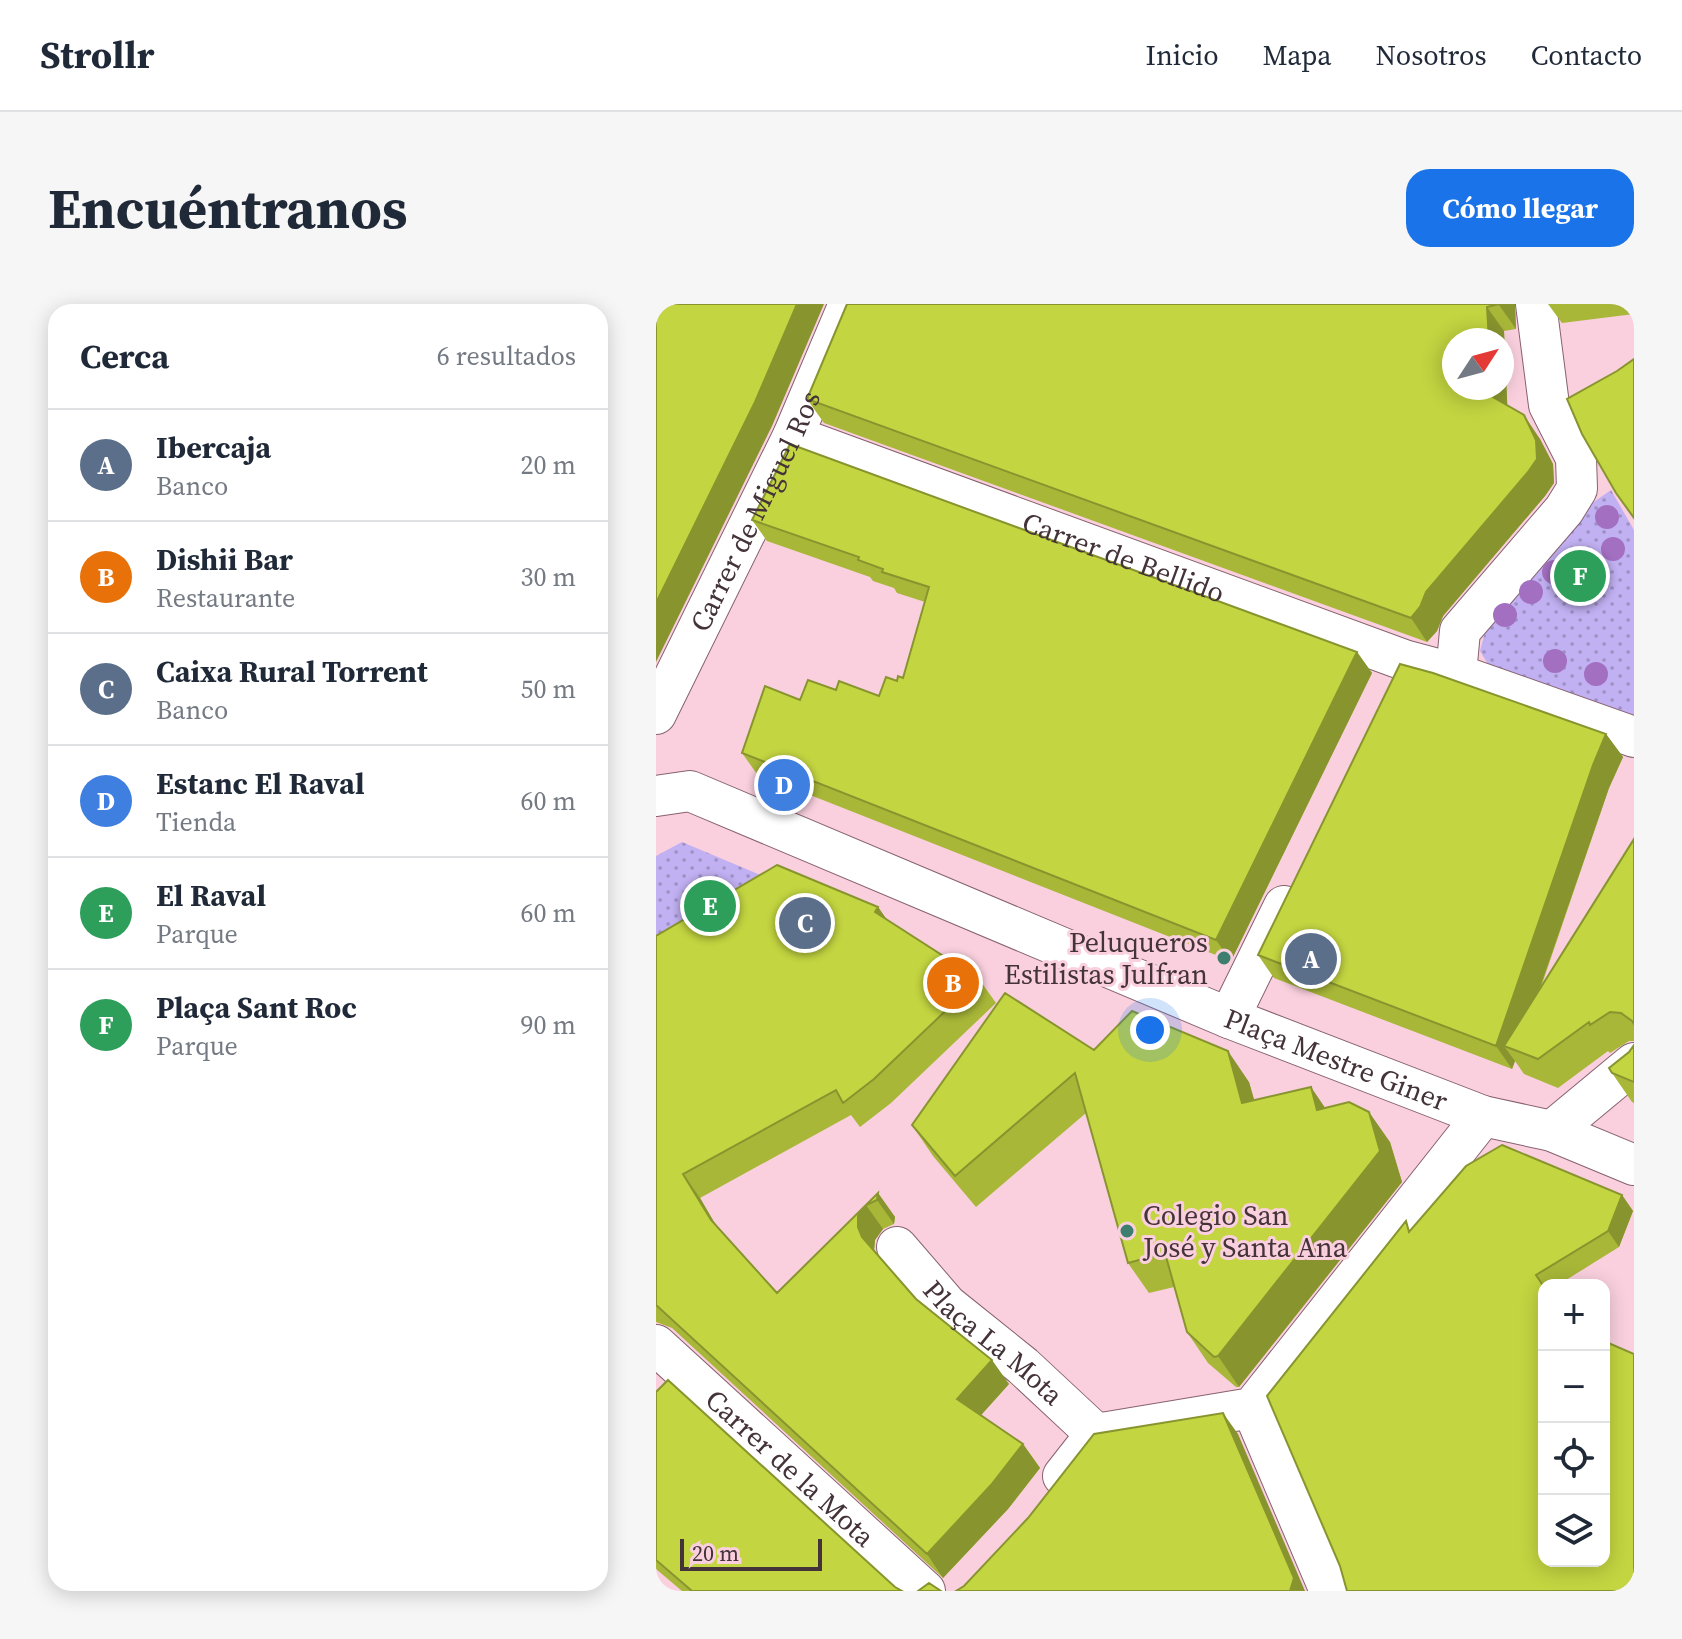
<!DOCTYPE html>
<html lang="es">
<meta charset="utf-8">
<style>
:root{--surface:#fff;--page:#f6f6f7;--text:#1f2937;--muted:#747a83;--line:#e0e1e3;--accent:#1a73e8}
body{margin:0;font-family:"Source Serif 4",serif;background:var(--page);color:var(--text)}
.controls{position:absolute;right:24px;bottom:24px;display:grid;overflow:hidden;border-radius:16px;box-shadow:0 4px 20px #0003}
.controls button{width:72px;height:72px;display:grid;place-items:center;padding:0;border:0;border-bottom:2px solid var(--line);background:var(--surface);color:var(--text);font:40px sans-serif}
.compass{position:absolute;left:786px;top:24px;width:72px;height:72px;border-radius:50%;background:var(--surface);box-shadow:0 4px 20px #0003;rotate:54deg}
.scale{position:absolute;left:24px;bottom:20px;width:142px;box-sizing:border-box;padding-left:8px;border:4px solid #443339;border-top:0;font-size:22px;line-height:28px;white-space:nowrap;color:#443339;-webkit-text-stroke:6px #fad0de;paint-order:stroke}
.you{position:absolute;left:494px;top:726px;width:28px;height:28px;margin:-20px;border:6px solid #fff;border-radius:50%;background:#1a73e8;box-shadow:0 0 0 12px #1a73e833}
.badge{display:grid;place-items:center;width:52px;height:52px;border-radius:50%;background:var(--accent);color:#fff;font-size:26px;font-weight:700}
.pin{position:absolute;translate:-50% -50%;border:4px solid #fff;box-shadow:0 2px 8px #0006}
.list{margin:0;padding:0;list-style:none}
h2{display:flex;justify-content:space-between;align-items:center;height:104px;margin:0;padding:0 32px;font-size:34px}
h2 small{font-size:26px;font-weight:400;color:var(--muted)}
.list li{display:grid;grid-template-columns:52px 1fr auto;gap:24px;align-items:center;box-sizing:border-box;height:112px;padding:0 32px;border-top:2px solid var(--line)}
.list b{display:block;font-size:30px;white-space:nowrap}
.list p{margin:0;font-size:26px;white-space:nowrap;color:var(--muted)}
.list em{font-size:26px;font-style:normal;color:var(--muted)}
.icon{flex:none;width:44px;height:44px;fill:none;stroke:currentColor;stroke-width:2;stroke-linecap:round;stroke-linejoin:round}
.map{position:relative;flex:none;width:978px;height:1287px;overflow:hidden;border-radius:24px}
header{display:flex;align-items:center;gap:48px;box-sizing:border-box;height:112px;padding:0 40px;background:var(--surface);border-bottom:2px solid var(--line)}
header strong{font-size:38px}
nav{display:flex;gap:44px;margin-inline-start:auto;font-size:28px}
.intro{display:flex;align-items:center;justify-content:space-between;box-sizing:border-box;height:192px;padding:0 48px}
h1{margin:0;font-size:56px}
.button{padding:20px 36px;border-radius:24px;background:var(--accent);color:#fff;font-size:28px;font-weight:700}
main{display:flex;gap:48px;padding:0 48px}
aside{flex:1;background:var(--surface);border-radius:24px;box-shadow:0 4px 20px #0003}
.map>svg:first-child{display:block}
</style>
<header>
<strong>Strollr</strong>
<nav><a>Inicio</a><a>Mapa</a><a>Nosotros</a><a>Contacto</a></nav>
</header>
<div class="intro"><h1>Encuéntranos</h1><a class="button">Cómo llegar</a></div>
<main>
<aside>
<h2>Cerca<small>6 resultados</small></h2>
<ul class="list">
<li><span class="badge" style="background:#5c6f8a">A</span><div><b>Ibercaja</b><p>Banco</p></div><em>20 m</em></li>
<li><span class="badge" style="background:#e8710a">B</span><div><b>Dishii Bar</b><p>Restaurante</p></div><em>30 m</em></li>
<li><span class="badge" style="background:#5c6f8a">C</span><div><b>Caixa Rural Torrent</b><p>Banco</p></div><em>50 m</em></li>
<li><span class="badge" style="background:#3f7fe0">D</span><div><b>Estanc El Raval</b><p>Tienda</p></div><em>60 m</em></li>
<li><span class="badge" style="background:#2e9e5b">E</span><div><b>El Raval</b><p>Parque</p></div><em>60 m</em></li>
<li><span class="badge" style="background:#2e9e5b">F</span><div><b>Plaça Sant Roc</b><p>Parque</p></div><em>90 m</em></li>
</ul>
</aside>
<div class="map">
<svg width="978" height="1287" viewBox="0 0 978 1287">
<defs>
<pattern id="park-dots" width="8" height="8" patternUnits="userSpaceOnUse" patternTransform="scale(2)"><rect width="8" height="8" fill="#c1b0f2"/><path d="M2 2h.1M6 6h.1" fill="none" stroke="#9e90c5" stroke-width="1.8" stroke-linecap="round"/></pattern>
</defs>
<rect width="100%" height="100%" fill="#fad0de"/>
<!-- park -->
<path fill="url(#park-dots)" d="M 955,186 L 978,226 L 978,414 L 833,362 L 824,347 L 832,317 L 929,204 Z
M 26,538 L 138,585 L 0,666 L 0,552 Z"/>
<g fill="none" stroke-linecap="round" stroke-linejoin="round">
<defs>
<g id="street">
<path id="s1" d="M 137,132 L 748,356 L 800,370 L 978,433"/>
<path d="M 800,370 L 804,327 L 908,206 L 921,185 L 920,154 L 893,101 L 880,0"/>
<path id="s2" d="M 0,410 L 137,132 L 193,0"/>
<path id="s3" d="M 0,492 L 34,487 L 573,714 L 827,812 L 896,827 L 978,861"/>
<path d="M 573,714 L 628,602"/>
<path d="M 896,827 L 978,759"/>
<path id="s4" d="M 241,943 L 291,1001 L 367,1062 L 440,1130"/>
<path id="s5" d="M 0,1041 L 269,1287"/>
<path d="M 596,1104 L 674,1287"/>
<path d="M 407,1172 L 440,1130 L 596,1104 L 827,812"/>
</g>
</defs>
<!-- street casing -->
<use href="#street" stroke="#87626f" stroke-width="42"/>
<!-- street -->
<use href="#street" stroke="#fff" stroke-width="40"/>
</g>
<!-- trees -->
<g fill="#a36fc1">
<circle cx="951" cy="213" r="12"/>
<circle cx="957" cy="245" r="12"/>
<circle cx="898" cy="268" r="12"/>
<circle cx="875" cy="288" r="12"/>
<circle cx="849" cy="311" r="12"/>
<circle cx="899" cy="357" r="12"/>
<circle cx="940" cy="370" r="12"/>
</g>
<!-- wall -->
<path fill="#a8b738" d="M 191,0 L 859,0 L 860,25 L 848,27 L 851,101 L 884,135 L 897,160 L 898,179 L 889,192 L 787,312 L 781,327 L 771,338 L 168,119 L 151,95 Z
M 892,0 L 978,0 L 978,10 L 906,19 Z
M 96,216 L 701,348 L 716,369 L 575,657 L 101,470 L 86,449 L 144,396 L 180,386 L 223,392 L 241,377 L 247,374 L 269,298 L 241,289 L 238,284 L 217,277 L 214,273 L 111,237 Z
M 950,430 L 967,453 L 953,484 L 884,686 L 978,535 L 978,737 L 973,737 L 954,749 L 952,747 L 902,784 L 868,770 L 859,757 L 856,765 L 618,674 L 602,651 Z
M 222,603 L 230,615 L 323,675 L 340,699 L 235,799 L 204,823 L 195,811 L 44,894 L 62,925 L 121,989 L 222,889 L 239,913 L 238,920 L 227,925 L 219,936 L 218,947 L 260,995 L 353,1080 L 325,1111 L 367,1140 L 384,1164 L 352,1205 L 287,1274 L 16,1024 L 0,1018 L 0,632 Z
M 978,741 L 978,799 L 976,798 L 956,769 Z
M 438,746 L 593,778 L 598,796 L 669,804 L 734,838 L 746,878 L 583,1083 L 580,1083 L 552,1059 L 531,1028 L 518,983 L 493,989 L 472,959 L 430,809 L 320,903 L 277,852 L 256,821 Z
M 966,891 L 977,907 L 963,943 L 902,981 L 888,981 L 888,1257 L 684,1262 L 755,925 Z
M 0,1088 L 239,1283 L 246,1287 L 26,1287 L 0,1265 Z"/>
<!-- shaded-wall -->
<path fill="#88952e" d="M 141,0 L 168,0 L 116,122 L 0,358 L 0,299 Z
M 843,0 L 859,0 L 860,25 L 843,1 Z
M 831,3 L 848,27 L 852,116 L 835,92 L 835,84 L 846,84 L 846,36 L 833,36 Z
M 868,111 L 884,135 L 897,160 L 898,179 L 889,192 L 787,312 L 781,327 L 771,338 L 755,314 Z
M 701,348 L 716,369 L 575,657 L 560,636 Z
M 950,430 L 967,453 L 953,484 L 862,747 L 848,742 L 859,757 L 856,765 L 840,742 L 937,461 Z
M 222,603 L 239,627 L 219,608 Z
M 572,747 L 593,778 L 608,830 L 586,799 Z
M 655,783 L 676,814 L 661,806 Z
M 713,808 L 734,838 L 746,878 L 583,1083 L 562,1052 Z
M 27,870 L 44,894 L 71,940 L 55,916 Z
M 222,889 L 239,913 L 238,920 L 221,896 Z
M 966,891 L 977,907 L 963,943 L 952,927 Z
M 210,901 L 227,925 L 219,936 L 218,947 L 206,933 L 202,923 L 202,912 Z
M 336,1056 L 353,1080 L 318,1119 L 301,1095 Z
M 567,1109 L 582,1130 L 649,1287 L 634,1287 Z
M 367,1140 L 384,1164 L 352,1205 L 287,1274 L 271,1250 Z"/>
<!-- building -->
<path fill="#c3d541" stroke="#88952e" stroke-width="2" d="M 0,0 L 141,0 L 99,98 L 0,299 Z
M 191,0 L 843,0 L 831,3 L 833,36 L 798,36 L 798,84 L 835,84 L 835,92 L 868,111 L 880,136 L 881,155 L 872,168 L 770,288 L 764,303 L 755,314 L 151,95 Z
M 978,55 L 978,214 L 960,189 L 926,130 L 911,95 L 961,67 Z
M 134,140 L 701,348 L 560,636 L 86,449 L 109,382 L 144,396 L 152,376 L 180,386 L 183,377 L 223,392 L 230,373 L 241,377 L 242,372 L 247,374 L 273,283 L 226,268 L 227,265 L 202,256 L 203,253 L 96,216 Z
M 744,360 L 777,369 L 950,430 L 937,461 L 840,742 L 602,651 Z
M 978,535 L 978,720 L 976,717 L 965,709 L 954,708 L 934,721 L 933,718 L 882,755 L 848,742 Z
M 121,561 L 222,603 L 219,608 L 323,675 L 218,775 L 187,799 L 180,786 L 27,870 L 55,916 L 121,989 L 222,889 L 221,896 L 210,901 L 202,912 L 202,923 L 206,933 L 260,995 L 336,1056 L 301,1095 L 367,1140 L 335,1181 L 271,1250 L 0,1001 L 0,632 Z
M 349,689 L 438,746 L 476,707 L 572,747 L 586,799 L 655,783 L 661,806 L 693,798 L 713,808 L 724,847 L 562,1052 L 558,1053 L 531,1028 L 509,949 L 472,959 L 419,769 L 299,872 L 256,821 Z
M 978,741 L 978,778 L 956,769 L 953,764 L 973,748 Z
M 846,841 L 966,891 L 952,927 L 880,971 L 888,983 L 888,1257 L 948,1257 L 948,1037 L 978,1050 L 978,1287 L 691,1287 L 684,1262 L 611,1092 L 750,917 L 753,928 L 810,862 Z
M 12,1076 L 239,1283 L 246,1287 L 36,1287 L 0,1256 L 0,1088 Z
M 567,1109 L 638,1274 L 634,1287 L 300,1287 L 308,1282 L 372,1214 L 438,1130 Z
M 273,1279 L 285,1287 L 262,1287 Z"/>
<!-- markers -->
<g fill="#3d7e6f" stroke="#fad0de" stroke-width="3">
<circle cx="568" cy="654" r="8"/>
<circle cx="471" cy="927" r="8"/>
</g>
<g text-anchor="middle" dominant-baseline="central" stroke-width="6" stroke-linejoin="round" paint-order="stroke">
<!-- street labels -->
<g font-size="28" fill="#443339" stroke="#fad0de">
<text stroke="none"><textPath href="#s2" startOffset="226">Carrer de Miguel Ros</textPath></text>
<text stroke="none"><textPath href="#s1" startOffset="352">Carrer de Bellido</textPath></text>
<text stroke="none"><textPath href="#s3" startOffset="734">Plaça Mestre Giner</textPath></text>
<text stroke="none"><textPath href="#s4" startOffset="136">Plaça La Mota</textPath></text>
<text stroke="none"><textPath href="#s5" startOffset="182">Carrer de la Mota</textPath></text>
</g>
<!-- poi labels -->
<g font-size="28" fill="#443339" stroke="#fad0de" text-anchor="end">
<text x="552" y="638">Peluqueros<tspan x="552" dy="32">Estilistas Julfran</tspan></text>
<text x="487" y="911" text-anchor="start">Colegio San<tspan x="487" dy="32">José y Santa Ana</tspan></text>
</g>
</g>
</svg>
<div class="controls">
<button>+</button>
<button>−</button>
<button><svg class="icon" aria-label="locate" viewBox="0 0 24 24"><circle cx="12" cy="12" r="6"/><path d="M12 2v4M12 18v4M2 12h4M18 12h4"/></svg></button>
<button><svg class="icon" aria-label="layers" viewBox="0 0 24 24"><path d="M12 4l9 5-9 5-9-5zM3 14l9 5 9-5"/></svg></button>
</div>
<svg class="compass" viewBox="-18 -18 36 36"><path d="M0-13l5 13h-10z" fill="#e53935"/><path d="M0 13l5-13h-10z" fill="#747a83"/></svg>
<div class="scale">20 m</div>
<div class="you"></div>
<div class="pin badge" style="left:655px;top:655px;background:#5c6f8a">A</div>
<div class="pin badge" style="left:297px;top:679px;background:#e8710a">B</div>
<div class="pin badge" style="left:149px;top:619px;background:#5c6f8a">C</div>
<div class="pin badge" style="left:128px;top:481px;background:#3f7fe0">D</div>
<div class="pin badge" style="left:54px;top:602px;background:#2e9e5b">E</div>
<div class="pin badge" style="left:924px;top:272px;background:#2e9e5b">F</div>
</div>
</main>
